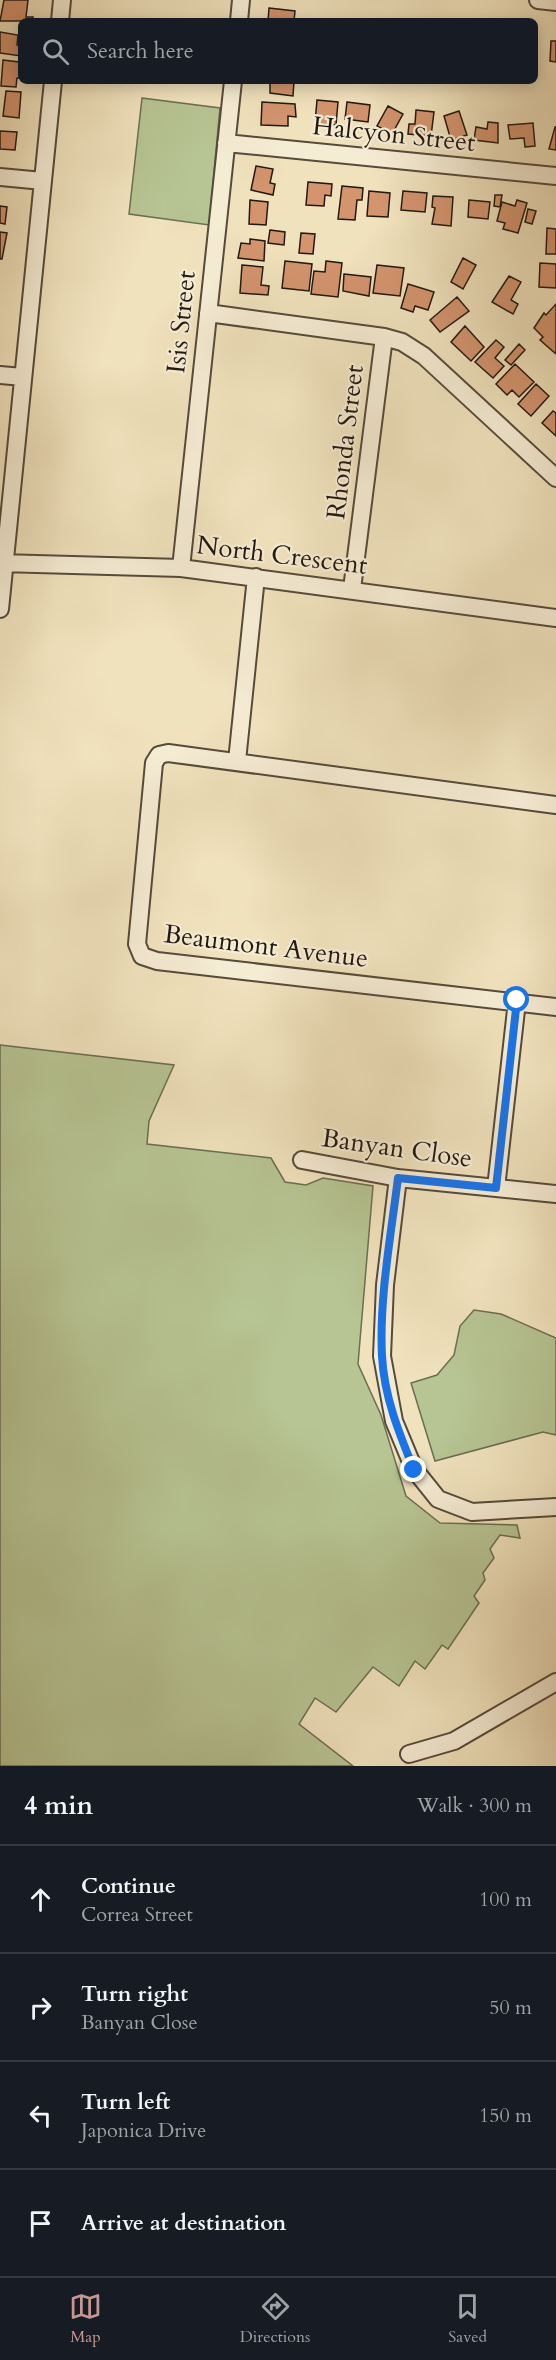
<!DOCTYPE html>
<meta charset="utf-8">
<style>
:root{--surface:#171b24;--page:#20242c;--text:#f1f3f6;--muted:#9ea1a6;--line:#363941;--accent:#c59692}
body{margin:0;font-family:Cardo,serif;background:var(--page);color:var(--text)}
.stop{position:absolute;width:18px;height:18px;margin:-14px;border:4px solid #1a73e8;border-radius:50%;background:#fff}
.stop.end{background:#1a73e8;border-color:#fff;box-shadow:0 2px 6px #0008}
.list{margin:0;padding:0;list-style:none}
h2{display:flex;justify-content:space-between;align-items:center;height:78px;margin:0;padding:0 24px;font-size:26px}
h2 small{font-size:20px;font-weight:400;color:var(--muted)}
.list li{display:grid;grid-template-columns:39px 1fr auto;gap:18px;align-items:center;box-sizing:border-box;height:108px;padding:0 24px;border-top:2px solid var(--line)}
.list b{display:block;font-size:22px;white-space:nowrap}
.list p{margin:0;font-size:20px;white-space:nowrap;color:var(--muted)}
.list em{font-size:20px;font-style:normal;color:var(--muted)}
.icon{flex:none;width:33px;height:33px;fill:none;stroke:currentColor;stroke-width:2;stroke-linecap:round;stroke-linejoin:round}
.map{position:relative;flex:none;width:556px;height:1766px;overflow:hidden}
.search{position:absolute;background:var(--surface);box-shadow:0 3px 15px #0003;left:18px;right:18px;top:18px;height:66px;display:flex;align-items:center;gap:15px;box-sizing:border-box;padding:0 21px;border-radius:9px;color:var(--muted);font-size:22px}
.sheet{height:510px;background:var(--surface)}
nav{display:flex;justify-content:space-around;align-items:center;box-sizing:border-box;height:84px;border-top:2px solid var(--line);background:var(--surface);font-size:16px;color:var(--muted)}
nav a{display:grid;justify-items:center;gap:3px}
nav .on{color:var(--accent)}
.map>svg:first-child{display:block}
</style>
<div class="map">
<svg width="556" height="1766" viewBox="0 0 556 1766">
<rect width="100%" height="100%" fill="#f0e2bd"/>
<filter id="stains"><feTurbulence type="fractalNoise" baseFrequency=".00333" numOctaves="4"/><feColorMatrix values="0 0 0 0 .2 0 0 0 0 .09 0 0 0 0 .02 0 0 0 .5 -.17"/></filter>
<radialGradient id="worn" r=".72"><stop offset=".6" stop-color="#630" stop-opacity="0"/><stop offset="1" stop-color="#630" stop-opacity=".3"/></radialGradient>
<!-- green -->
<path fill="#b7c493" stroke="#6c6e52" stroke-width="1.5" d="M 142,98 L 220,108 L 209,225 L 129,214 Z
M 0,1045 L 174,1065 L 149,1121 L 147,1144 L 271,1158 L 285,1182 L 306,1185 L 323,1178 L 373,1186 L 358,1364 L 381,1415 L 406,1496 L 440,1523 L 517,1525 L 520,1538 L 500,1535 L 490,1549 L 494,1558 L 483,1573 L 485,1580 L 474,1596 L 479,1603 L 448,1649 L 442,1645 L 425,1669 L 415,1661 L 399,1686 L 373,1667 L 336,1712 L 315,1698 L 299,1724 L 353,1766 L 0,1766 Z
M 474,1310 L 501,1314 L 556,1338 L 556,1435 L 543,1432 L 435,1461 L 411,1383 L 437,1375 L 454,1355 L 460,1326 Z"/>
<!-- building -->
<path fill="#d3946e" stroke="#221810" stroke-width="1.5" d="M 4,0 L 28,0 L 26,17 L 33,17 L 32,21 L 0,21 Z
M 269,8 L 295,11 L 294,21 L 268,21 Z
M 0,32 L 18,35 L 17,45 L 21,45 L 21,56 L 0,53 Z
M 551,41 L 556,41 L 556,62 L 550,61 Z
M 3,60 L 19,62 L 20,78 L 17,78 L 16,87 L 1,86 Z
M 294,81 L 293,96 L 270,93 L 270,81 Z
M 6,91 L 21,92 L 19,118 L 3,116 Z
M 317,100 L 338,102 L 336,125 L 315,123 Z
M 262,102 L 295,104 L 296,117 L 288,116 L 288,126 L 261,125 Z
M 347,102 L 370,105 L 368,122 L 345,119 Z
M 388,106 L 403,114 L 392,134 L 377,126 Z
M 416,110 L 434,112 L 431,136 L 408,134 L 409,124 L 415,124 Z
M 459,111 L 467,135 L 451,140 L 444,116 Z
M 488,122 L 498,123 L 498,143 L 474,140 L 476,127 L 487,129 Z
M 533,123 L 535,146 L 525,147 L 524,138 L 510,139 L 508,125 Z
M 555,127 L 556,127 L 556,150 L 549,149 Z
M 0,131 L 17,132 L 15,150 L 0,149 Z
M 256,166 L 273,169 L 270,183 L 275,184 L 273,195 L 251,190 Z
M 308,182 L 332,184 L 331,196 L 325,195 L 324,206 L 306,205 Z
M 342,186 L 363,188 L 362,200 L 357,200 L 355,220 L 338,219 Z
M 369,191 L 390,193 L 388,217 L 367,216 Z
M 403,191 L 427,193 L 425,212 L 401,210 Z
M 495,195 L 502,195 L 500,207 L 494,206 Z
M 433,196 L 453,197 L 451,226 L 432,224 L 435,208 L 432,207 Z
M 250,200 L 268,202 L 266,225 L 249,224 Z
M 469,200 L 490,202 L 488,219 L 468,217 Z
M 517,200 L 527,203 L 518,233 L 503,229 L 505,223 L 497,221 L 502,202 L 515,206 Z
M 0,206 L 7,207 L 5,224 L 0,223 Z
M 528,209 L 536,211 L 532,224 L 525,222 Z
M 547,228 L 556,229 L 556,254 L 546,254 Z
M 270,230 L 285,232 L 284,245 L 268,243 Z
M 0,232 L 7,233 L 2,259 L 0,259 Z
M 301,233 L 315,234 L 313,254 L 299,253 Z
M 250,239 L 265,241 L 264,261 L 238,258 L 241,243 L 250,244 Z
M 463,258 L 476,265 L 463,289 L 451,282 Z
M 285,261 L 312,264 L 309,291 L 282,288 Z
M 326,261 L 342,263 L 338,297 L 311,294 L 314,271 L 325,272 Z
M 540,263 L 556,264 L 556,288 L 539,287 Z
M 242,265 L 263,267 L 261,285 L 269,286 L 268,295 L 240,293 Z
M 377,265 L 404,268 L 400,296 L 373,293 Z
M 344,274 L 371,277 L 369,296 L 343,291 Z
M 509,276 L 521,282 L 511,300 L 518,304 L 513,314 L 492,302 Z
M 408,284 L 434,292 L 428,310 L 415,306 L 413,312 L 401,308 Z
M 457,297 L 469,311 L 440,332 L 430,320 Z
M 556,304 L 556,354 L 540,340 L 543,337 L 534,328 L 544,313 L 546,315 Z
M 465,326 L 484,347 L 471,361 L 451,342 Z
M 496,340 L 504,347 L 495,358 L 504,366 L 493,378 L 475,362 Z
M 519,344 L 525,350 L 511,365 L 505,360 Z
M 515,364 L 534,382 L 519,397 L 512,390 L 507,395 L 496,384 Z
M 536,384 L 549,396 L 531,416 L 518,404 Z
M 553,411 L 556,413 L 556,436 L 542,423 Z"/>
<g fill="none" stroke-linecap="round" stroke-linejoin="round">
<defs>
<path id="minor" d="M 538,0 L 556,2
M 60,21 L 62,0
M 239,21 L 241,0
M 226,143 L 556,176
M 0,177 L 43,181
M 208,313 L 384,337 L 402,342 L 424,356 L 556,478
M 0,375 L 23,377
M 0,563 L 181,568 L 556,618
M 181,568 L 233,81
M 352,589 L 384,337
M 0,609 L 53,81
M 237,761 L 256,577
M 556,805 L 168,753 L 159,755 L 154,763 L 137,944 L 142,956 L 157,961 L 556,1007
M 302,1160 L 398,1178 L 556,1194
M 398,1178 L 385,1285 L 382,1356 L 394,1421 L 414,1469 L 438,1499 L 472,1512 L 556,1507
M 496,1188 L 517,1001
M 409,1754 L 454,1741 L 556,1682"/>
</defs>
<!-- minor casing -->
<use href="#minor" stroke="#564a3b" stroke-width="20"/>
<!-- minor -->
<use href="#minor" stroke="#f5ecd4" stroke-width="16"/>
</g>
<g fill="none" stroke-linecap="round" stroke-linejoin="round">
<!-- route -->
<path stroke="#1a73e8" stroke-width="8" d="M 414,1470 C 399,1433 384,1396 382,1356 C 379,1299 391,1235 398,1178 L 496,1188 L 517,1000"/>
</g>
<g text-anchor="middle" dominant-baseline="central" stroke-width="4.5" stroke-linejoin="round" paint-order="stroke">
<!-- street labels -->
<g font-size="26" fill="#221810" stroke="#f5ecd4">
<text transform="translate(394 134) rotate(6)">Halcyon Street</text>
<text transform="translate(181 322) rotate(-84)">Isis Street</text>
<text transform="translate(345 442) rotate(-83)">Rhonda Street</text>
<text transform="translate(282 555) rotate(7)">North Crescent</text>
<text transform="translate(266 946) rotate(7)">Beaumont Avenue</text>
<text transform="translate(397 1148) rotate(8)">Banyan Close</text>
</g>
</g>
<rect width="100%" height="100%" filter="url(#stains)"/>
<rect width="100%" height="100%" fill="url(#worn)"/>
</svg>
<div class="stop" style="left:517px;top:1000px"></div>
<div class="stop end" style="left:414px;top:1470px"></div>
<div class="search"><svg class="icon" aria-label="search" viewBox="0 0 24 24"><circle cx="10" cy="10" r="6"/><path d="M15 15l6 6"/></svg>Search here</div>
</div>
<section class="sheet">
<h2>4 min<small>Walk · 300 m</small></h2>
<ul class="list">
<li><svg class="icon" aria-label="ahead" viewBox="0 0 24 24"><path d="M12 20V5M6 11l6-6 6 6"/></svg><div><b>Continue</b><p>Correa Street</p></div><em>100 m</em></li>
<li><svg class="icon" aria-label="right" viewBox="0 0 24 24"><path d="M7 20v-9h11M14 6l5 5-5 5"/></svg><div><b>Turn right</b><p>Banyan Close</p></div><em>50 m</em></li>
<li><svg class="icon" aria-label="left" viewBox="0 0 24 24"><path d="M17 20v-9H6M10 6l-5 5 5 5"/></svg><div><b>Turn left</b><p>Japonica Drive</p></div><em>150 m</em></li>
<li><svg class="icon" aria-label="arrive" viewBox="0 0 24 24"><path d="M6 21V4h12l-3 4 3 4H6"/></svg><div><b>Arrive at destination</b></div></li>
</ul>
</section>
<nav>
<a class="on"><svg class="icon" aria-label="map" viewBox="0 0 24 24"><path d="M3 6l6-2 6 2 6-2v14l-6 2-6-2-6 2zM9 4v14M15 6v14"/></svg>Map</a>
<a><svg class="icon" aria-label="directions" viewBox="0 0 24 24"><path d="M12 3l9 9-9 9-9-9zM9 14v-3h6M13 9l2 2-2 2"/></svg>Directions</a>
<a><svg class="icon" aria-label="saved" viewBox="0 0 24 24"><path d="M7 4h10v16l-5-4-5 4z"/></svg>Saved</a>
</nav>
